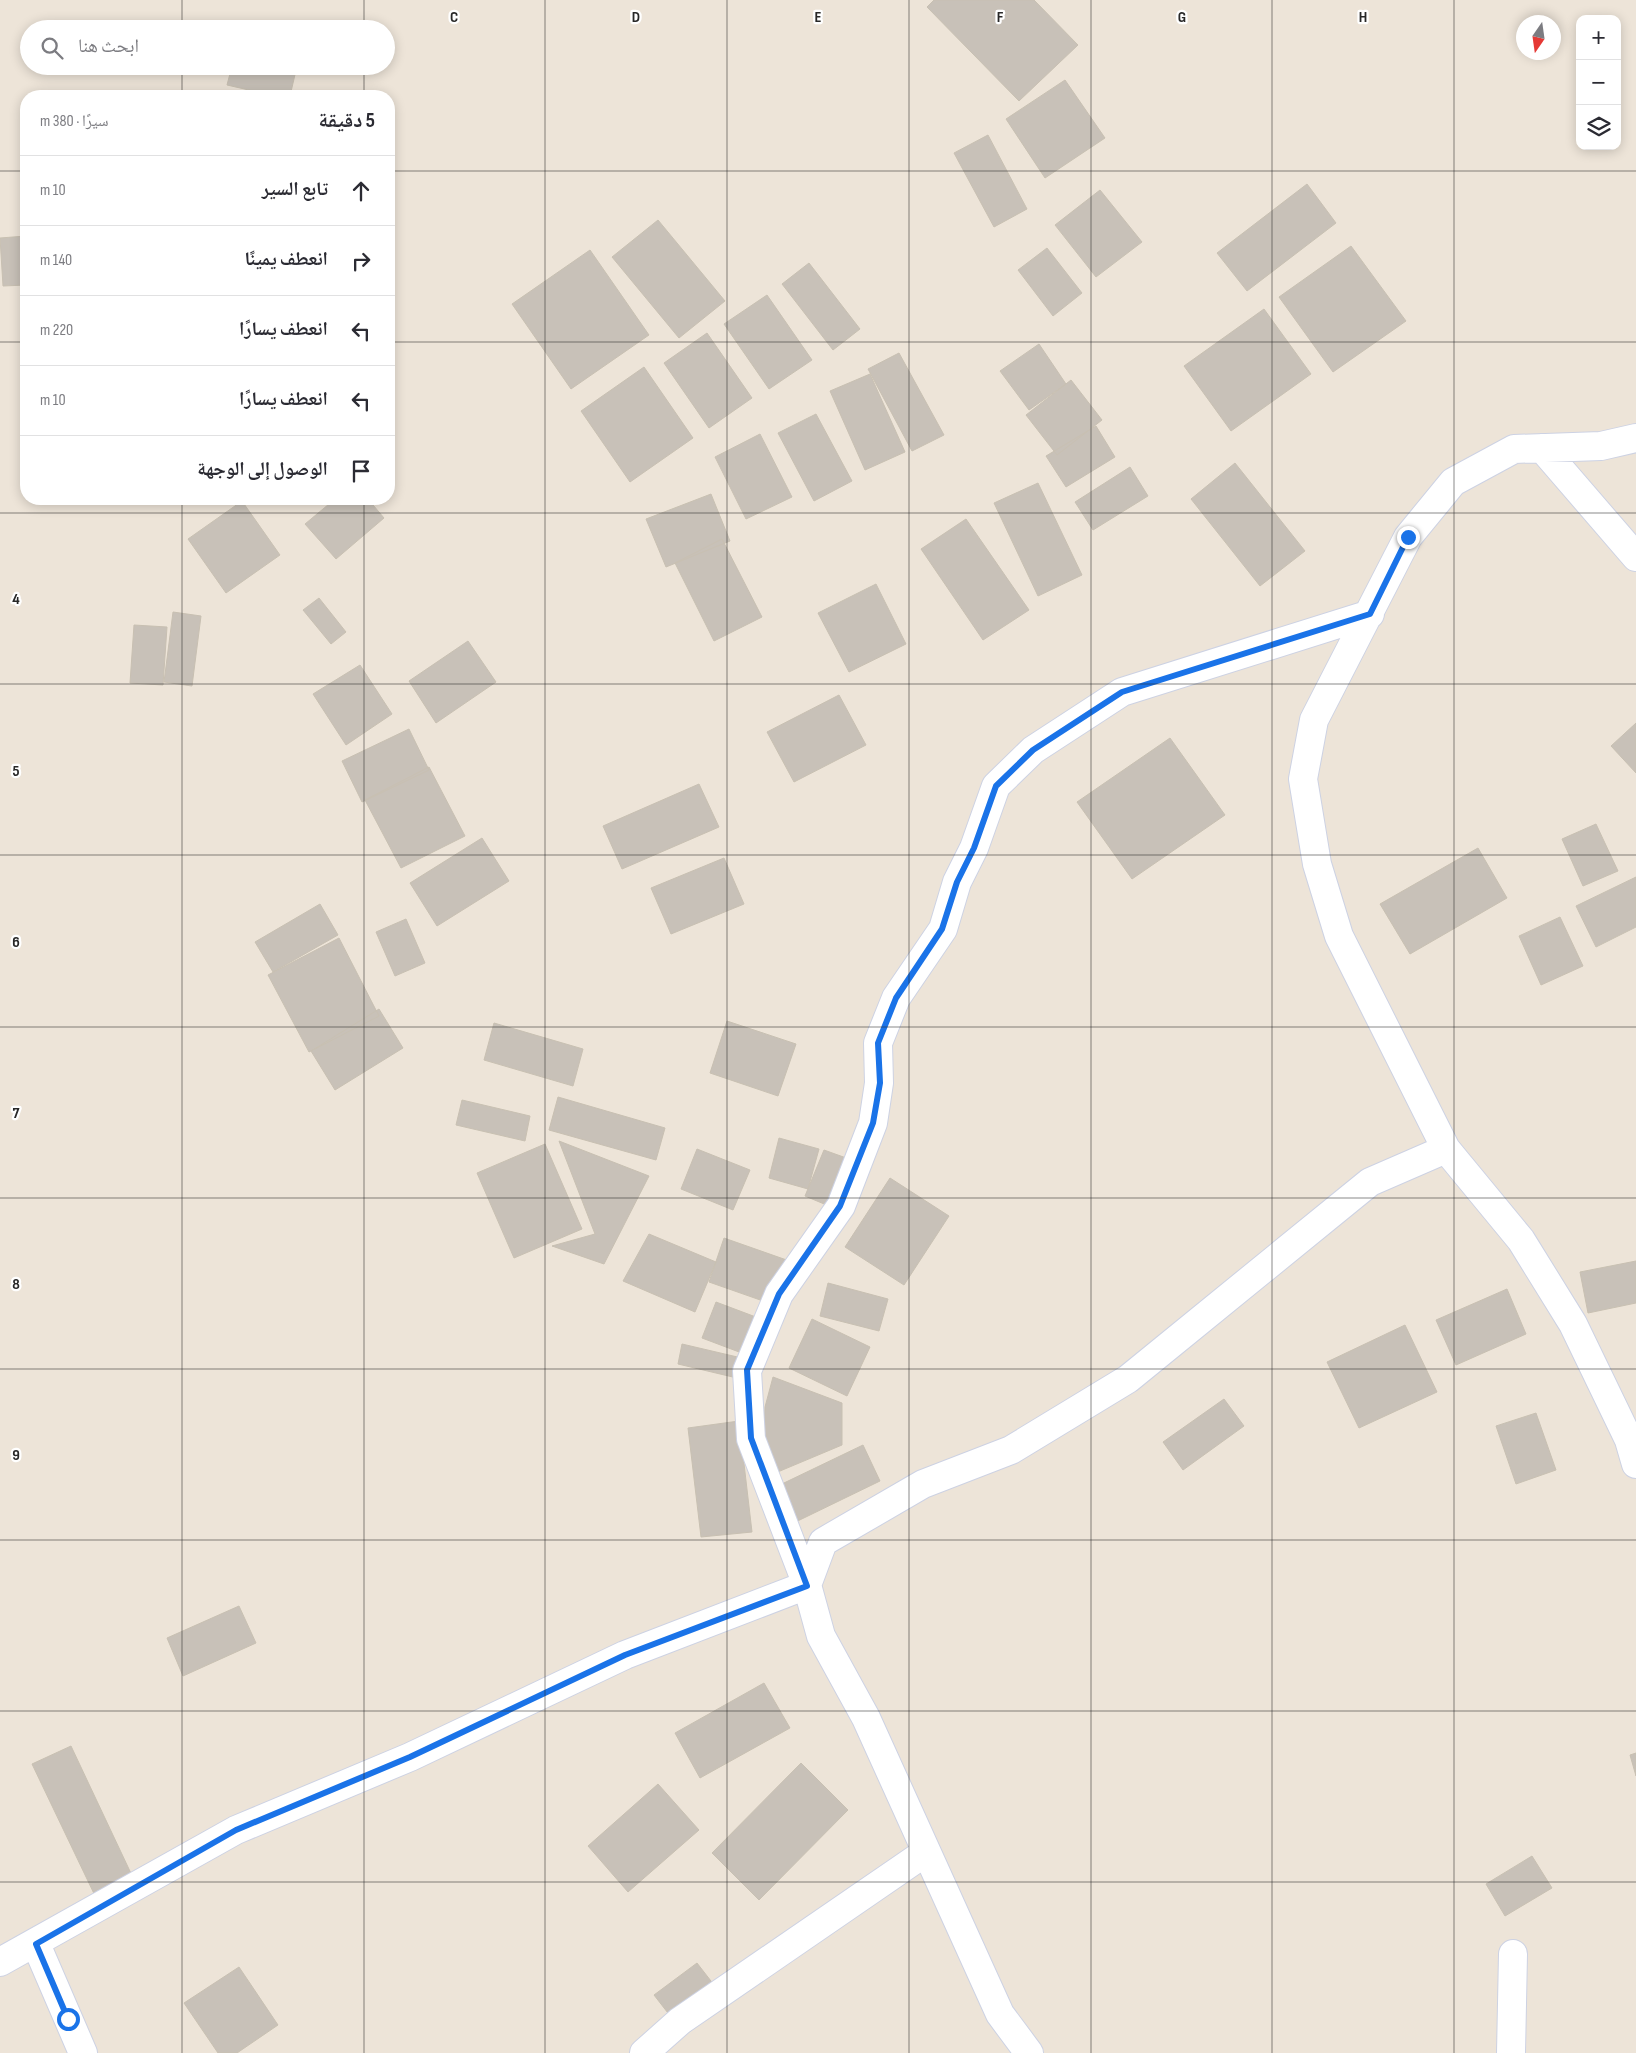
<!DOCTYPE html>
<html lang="ar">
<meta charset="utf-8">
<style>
:root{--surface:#fff;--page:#f7f7f7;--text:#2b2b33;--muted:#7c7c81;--line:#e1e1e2}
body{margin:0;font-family:"Sofia Sans Condensed","Noto Naskh Arabic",sans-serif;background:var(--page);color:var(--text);direction:rtl}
.controls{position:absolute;right:15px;top:15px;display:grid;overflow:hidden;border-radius:10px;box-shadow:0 2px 12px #0003}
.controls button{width:45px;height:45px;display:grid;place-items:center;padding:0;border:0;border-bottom:1px solid var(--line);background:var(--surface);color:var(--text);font:25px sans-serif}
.compass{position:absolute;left:1516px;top:15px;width:45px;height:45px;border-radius:50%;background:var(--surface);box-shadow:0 2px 12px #0003;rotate:193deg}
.stop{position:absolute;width:15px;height:15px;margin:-11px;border:4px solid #1a73e8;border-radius:50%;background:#fff}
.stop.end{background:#1a73e8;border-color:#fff;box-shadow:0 1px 5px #0008}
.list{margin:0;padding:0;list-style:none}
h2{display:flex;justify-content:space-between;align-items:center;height:65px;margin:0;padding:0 20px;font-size:21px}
h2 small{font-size:16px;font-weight:400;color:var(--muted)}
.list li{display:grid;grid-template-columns:32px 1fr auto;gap:15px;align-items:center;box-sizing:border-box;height:70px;padding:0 20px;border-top:1px solid var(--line)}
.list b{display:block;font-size:19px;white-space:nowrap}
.list em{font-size:16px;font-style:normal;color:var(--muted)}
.icon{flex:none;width:28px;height:28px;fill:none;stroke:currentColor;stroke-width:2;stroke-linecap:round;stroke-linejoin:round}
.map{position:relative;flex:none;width:1636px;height:2053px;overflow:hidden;direction:ltr}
.search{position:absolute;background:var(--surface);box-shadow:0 2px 12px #0003;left:20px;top:20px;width:375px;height:55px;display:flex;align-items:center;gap:12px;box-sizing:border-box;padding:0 18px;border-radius:28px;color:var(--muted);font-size:19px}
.panel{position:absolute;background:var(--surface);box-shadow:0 2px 12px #0003;left:20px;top:90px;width:375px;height:415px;border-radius:20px;direction:rtl}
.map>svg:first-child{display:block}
</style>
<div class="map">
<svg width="1636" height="2053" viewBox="0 0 1636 2053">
<rect width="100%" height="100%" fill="#ede4d8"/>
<!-- building -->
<path fill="#c8c1b8" stroke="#c8c0b2" d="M 934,0 L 1034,0 L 1078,45 L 1019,101 L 927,7 Z
M 232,66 L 297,66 L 290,96 L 275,96 L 227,85 Z
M 1065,80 L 1105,138 L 1045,178 L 1006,119 Z
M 988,135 L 1027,209 L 994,227 L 954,153 Z
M 1307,184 L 1336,223 L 1247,291 L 1217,253 Z
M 1100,190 L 1142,242 L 1096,277 L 1055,225 Z
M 658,220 L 725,301 L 679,338 L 612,257 Z
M 26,236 L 26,285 L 3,286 L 0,238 Z
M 1351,246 L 1406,321 L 1333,372 L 1279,297 Z
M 1047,248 L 1082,293 L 1053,316 L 1018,270 Z
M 590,250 L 649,335 L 571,389 L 512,304 Z
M 809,263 L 860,329 L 833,350 L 782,284 Z
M 767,295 L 812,360 L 769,389 L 724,324 Z
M 1264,309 L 1311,374 L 1231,431 L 1184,366 Z
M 707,333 L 752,398 L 709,428 L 664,363 Z
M 1039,344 L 1066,384 L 1029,410 L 1000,371 Z
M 899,353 L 944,435 L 912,451 L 868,369 Z
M 644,367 L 693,438 L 630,482 L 581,411 Z
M 870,374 L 905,452 L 865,470 L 830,391 Z
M 1071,380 L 1102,420 L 1057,455 L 1026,415 Z
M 816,414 L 852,481 L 814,501 L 778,433 Z
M 1096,426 L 1115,457 L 1066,487 L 1046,456 Z
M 760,434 L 792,497 L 746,519 L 715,457 Z
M 1235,463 L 1305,551 L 1260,586 L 1191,499 Z
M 1130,467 L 1148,496 L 1093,530 L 1075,502 Z
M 1038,483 L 1082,575 L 1038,596 L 994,503 Z
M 711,494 L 730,541 L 666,567 L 646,519 Z
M 335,499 L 368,499 L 384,518 L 336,559 L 305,524 Z
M 242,501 L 280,555 L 226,593 L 188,539 Z
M 966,519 L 1029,610 L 983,640 L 921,549 Z
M 722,539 L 762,617 L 714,641 L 675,563 Z
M 876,584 L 906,644 L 849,672 L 818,613 Z
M 319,598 L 346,632 L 331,644 L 303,610 Z
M 173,612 L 201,616 L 192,686 L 164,682 Z
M 134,625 L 167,627 L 163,685 L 130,683 Z
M 468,641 L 496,682 L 436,723 L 409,681 Z
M 360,665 L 392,714 L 346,745 L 313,694 Z
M 839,695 L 866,745 L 794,782 L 767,732 Z
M 1636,723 L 1636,773 L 1611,746 Z
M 409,729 L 429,770 L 362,802 L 342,761 Z
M 1170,738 L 1225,815 L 1132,879 L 1077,802 Z
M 429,767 L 465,836 L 401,868 L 365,800 Z
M 699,784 L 719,827 L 622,869 L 603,826 Z
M 1596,824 L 1618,871 L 1583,886 L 1562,839 Z
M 482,838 L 509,881 L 437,926 L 410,883 Z
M 1478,848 L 1507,898 L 1410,954 L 1380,904 Z
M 724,858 L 744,904 L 671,934 L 651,888 Z
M 1636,877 L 1636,927 L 1596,947 L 1576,906 Z
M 320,904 L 338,935 L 273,972 L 255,942 Z
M 1560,917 L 1583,966 L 1541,985 L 1519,936 Z
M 406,919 L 425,963 L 395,976 L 376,932 Z
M 339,938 L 379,1016 L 309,1052 L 268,975 Z
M 379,1009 L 403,1048 L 335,1090 L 311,1051 Z
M 727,1021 L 796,1044 L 778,1096 L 710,1073 Z
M 494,1023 L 583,1049 L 573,1086 L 484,1060 Z
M 558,1097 L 665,1128 L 656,1160 L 549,1130 Z
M 462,1100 L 530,1116 L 525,1141 L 456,1125 Z
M 779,1138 L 819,1149 L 808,1189 L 769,1178 Z
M 559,1141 L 649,1176 L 604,1264 L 552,1246 L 595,1234 Z
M 545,1144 L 582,1229 L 514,1258 L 477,1173 Z
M 697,1149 L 750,1170 L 733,1210 L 681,1189 Z
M 824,1150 L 849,1159 L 829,1206 L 805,1196 Z
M 890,1178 L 949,1216 L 904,1285 L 845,1247 Z
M 649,1234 L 716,1262 L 695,1312 L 623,1281 Z
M 724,1238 L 798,1264 L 783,1308 L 709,1282 Z
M 1636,1261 L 1636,1303 L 1588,1313 L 1580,1272 Z
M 828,1283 L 888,1299 L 879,1331 L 820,1316 Z
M 1507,1289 L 1526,1334 L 1456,1365 L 1436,1320 Z
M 716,1302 L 777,1325 L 763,1361 L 702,1338 Z
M 812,1319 L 870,1347 L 847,1396 L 789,1368 Z
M 1405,1325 L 1437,1392 L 1359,1428 L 1327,1362 Z
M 682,1344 L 763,1363 L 758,1383 L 678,1364 Z
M 773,1377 L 842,1403 L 842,1445 L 761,1479 L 765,1407 Z
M 1224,1399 L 1244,1426 L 1183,1470 L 1163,1442 Z
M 1536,1413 L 1556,1470 L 1516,1484 L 1496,1426 Z
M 739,1421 L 752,1532 L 701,1537 L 688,1428 Z
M 863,1445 L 880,1481 L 777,1531 L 759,1495 Z
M 239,1606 L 256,1643 L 183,1676 L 167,1638 Z
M 764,1683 L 790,1728 L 700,1778 L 675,1733 Z
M 71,1746 L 136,1884 L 98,1902 L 32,1764 Z
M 1636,1753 L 1636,1776 L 1630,1755 Z
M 801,1763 L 848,1810 L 759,1900 L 712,1853 Z
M 658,1784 L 699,1830 L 628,1892 L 588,1846 Z
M 1532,1856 L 1552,1888 L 1505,1916 L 1486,1884 Z
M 697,1963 L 728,2003 L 685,2035 L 654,1995 Z
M 239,1967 L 278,2025 L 237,2053 L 218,2053 L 184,2003 Z"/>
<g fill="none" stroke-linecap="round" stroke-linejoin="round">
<defs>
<path id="minor" d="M 1542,448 L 1636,557
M 1446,1149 L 1521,1240 L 1573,1324 L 1629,1440 L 1636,1464
M 36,1944 L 83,2053
M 0,1962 L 236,1830 L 410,1757 L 625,1655 L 807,1585 L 751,1439 L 747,1371 L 779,1294 L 841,1206 L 873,1123 L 879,1083 L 878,1043 L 896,998 L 943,929 L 957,882 L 974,848 L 996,786 L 1033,750 L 1122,692 L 1370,614
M 644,2053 L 680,2021 L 926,1852
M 1029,2053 L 1000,2014 L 866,1718 L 821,1636 L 807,1585 L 823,1542 L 923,1484 L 1011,1450 L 1128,1379 L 1370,1182 L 1446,1149 L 1339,936 L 1317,864 L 1303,779 L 1314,720 L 1408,537 L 1453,482 L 1514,449 L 1601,446 L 1636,438
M 1511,2053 L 1513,1954"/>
</defs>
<!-- minor casing -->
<use href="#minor" stroke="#cdd2e3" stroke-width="30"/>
<!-- minor -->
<use href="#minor" stroke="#fff" stroke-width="28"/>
</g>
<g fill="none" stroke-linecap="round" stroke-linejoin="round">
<!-- route -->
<path stroke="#1a73e8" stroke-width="6" d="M 68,2019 L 36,1944 L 236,1830 L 410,1757 L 625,1655 L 807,1586 L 751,1438 L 747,1370 L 779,1294 L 840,1206 L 873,1123 L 880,1083 L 878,1043 L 896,998 L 942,929 L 957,882 L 974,848 L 996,786 L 1033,750 L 1122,692 L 1370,614 L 1408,537"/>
</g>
<!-- grid -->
<path fill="none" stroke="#282828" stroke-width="1" stroke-opacity="0.55" d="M 182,0 L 182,29M 364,0 L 364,29M 545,0 L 545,2053M 727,0 L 727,2053M 909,0 L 909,2053M 1091,0 L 1091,2053M 1272,0 L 1272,2053M 1454,0 L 1454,2053M 182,66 L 182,96M 364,66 L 364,96M 0,171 L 26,171M 389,171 L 1636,171M 0,342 L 26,342M 389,342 L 1636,342M 182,499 L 182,2053M 364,499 L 364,2053M 0,513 L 1636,513M 0,684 L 1636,684M 0,855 L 1636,855M 0,1027 L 1636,1027M 0,1198 L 1636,1198M 0,1369 L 1636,1369M 0,1540 L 1636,1540M 0,1711 L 1636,1711M 0,1882 L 1636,1882"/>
<g font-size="16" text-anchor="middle" font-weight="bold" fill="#282828" stroke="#fff" stroke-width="4.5" stroke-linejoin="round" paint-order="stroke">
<text x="454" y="22">C</text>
<text x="636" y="22">D</text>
<text x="818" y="22">E</text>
<text x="1000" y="22">F</text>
<text x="1182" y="22">G</text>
<text x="1363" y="22">H</text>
<text x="16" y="604">4</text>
<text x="16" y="776">5</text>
<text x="16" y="947">6</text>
<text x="16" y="1118">7</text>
<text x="16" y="1289">8</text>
<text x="16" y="1460">9</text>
</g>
</svg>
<div class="controls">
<button>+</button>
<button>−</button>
<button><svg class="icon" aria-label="layers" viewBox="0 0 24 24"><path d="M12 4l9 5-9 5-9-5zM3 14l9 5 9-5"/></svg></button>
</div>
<svg class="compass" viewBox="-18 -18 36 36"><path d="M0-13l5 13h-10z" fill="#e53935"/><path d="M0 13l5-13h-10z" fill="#7c7c81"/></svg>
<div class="stop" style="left:68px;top:2019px"></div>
<div class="stop end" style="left:1408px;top:537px"></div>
<div class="search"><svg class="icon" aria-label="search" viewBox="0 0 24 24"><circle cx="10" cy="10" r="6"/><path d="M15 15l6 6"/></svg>ابحث هنا</div>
<section class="panel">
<h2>5 دقيقة<small>سيرًا · 380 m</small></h2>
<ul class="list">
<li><svg class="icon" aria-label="ahead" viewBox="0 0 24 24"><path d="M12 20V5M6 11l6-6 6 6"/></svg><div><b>تابع السير</b></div><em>10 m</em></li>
<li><svg class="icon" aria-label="right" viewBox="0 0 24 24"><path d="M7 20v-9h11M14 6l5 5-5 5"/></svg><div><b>انعطف يمينًا</b></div><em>140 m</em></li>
<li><svg class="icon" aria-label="left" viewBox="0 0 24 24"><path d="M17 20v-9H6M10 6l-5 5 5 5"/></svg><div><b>انعطف يسارًا</b></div><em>220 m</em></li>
<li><svg class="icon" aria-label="left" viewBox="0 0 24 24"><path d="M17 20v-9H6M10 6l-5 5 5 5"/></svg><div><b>انعطف يسارًا</b></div><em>10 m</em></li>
<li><svg class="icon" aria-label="arrive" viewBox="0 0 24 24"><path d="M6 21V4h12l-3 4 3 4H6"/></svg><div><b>الوصول إلى الوجهة</b></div></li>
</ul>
</section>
</div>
